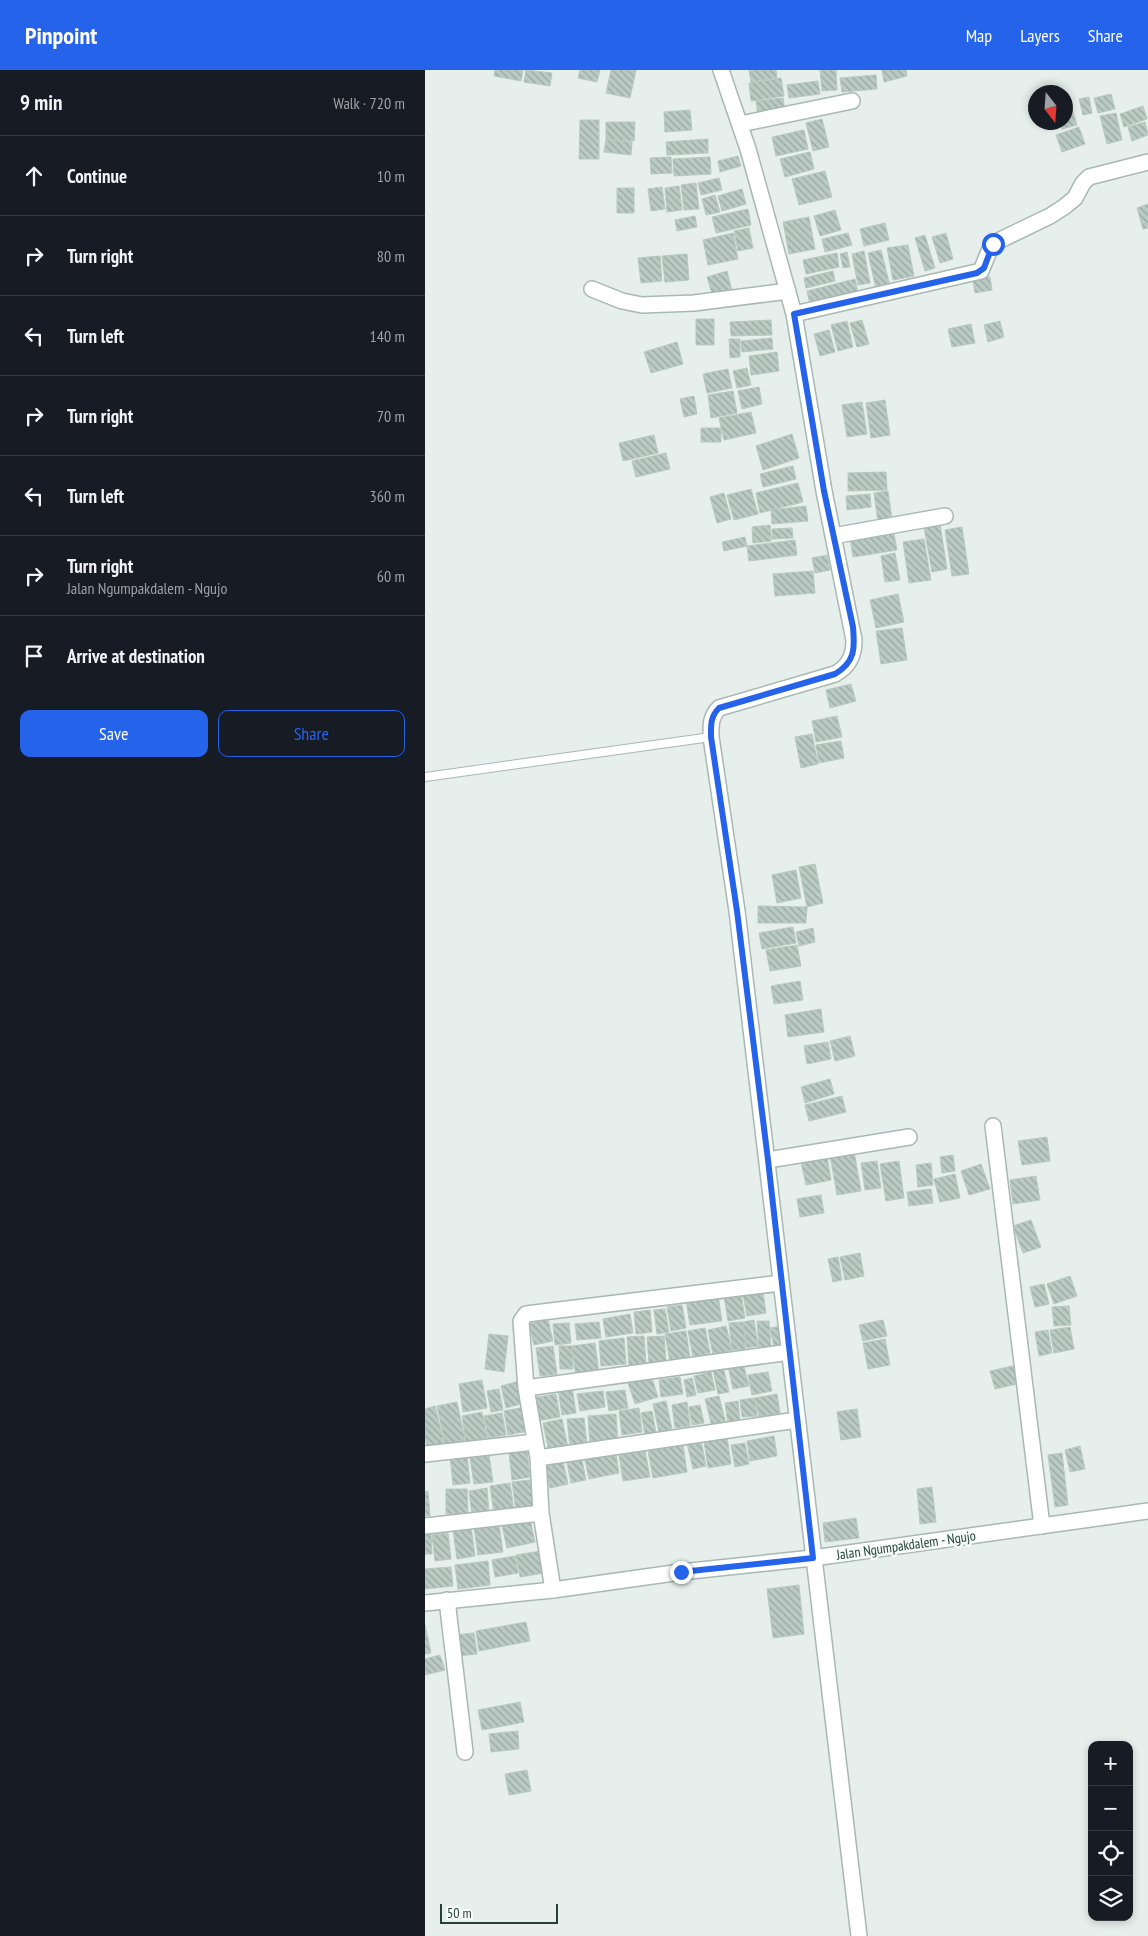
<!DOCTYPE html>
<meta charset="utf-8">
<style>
:root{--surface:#171b24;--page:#20242c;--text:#f1f3f6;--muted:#9ea1a6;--line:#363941;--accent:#2563eb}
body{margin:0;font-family:"PT Sans Narrow",sans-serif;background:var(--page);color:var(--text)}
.controls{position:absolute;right:15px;bottom:15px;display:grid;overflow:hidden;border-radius:10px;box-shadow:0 2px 8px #0003}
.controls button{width:45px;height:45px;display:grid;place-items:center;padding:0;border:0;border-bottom:1px solid var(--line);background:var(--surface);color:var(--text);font:25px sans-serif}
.compass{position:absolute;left:603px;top:15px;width:45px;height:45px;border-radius:50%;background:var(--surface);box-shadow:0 2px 8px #0003;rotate:163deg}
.scale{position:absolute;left:15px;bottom:12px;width:118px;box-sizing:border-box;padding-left:5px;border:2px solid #24423a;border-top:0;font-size:14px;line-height:18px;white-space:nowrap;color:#24423a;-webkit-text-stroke:4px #f7fbf9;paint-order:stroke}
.stop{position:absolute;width:15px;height:15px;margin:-11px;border:4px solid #2563eb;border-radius:50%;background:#fff}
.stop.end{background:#2563eb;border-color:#fff;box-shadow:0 1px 5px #0008}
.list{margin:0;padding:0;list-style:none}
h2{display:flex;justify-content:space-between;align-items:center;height:65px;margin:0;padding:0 20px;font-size:21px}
h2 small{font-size:16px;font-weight:400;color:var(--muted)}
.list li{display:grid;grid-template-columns:32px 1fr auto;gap:15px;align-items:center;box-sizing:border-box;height:80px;padding:0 20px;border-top:1px solid var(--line)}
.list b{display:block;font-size:19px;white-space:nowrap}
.list p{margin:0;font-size:16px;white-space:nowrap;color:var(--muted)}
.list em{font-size:16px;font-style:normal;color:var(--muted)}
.actions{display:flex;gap:10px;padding:15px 20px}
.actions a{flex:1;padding:11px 0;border:1px solid var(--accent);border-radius:10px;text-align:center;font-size:18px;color:var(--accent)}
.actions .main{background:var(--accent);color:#fff}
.icon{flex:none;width:28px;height:28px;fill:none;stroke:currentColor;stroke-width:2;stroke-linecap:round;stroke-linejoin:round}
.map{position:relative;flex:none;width:723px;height:1866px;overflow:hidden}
header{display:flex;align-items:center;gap:30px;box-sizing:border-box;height:70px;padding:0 25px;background:var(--accent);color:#fff}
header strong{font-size:24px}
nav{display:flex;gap:28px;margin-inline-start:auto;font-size:18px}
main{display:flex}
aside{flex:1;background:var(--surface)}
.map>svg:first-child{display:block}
</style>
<header>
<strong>Pinpoint</strong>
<nav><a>Map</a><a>Layers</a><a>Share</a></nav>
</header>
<main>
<aside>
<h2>9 min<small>Walk · 720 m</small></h2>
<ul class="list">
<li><svg class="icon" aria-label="ahead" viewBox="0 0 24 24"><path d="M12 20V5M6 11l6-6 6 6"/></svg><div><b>Continue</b></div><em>10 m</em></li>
<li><svg class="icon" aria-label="right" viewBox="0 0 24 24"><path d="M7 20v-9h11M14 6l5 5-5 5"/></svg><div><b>Turn right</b></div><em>80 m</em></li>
<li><svg class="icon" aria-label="left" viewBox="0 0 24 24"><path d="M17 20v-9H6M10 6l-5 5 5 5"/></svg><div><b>Turn left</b></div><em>140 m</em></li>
<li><svg class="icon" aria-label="right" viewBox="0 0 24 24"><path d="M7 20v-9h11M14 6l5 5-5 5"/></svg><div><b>Turn right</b></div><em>70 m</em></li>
<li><svg class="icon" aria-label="left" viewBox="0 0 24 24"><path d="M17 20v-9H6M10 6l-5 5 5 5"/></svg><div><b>Turn left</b></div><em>360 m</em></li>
<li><svg class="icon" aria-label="right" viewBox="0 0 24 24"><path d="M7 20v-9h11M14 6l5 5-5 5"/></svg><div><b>Turn right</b><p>Jalan Ngumpakdalem - Ngujo</p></div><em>60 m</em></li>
<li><svg class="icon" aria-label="arrive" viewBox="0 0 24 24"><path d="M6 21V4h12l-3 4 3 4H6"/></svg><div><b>Arrive at destination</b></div></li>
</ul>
<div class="actions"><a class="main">Save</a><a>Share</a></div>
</aside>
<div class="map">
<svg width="723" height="1866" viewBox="0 0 723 1866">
<defs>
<pattern id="building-back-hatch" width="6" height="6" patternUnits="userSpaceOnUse" patternTransform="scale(1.25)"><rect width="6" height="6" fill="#bbcac4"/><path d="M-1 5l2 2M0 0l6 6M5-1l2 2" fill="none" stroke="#98a6a0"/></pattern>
</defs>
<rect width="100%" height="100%" fill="#e6efeb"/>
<!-- building -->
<path fill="url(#building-back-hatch)" stroke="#b8c9c2" d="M 70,0 L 98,0 L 96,11 L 69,6 Z
M 101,0 L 127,3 L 125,16 L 99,12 Z
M 155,0 L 175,0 L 172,12 L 153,8 Z
M 186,0 L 211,0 L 205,28 L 181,23 Z
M 324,0 L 351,0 L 352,8 L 326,12 Z
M 395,0 L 411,0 L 412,20 L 397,21 Z
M 457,0 L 481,0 L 482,6 L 459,12 Z
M 451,5 L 452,19 L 417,22 L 415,8 Z
M 356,8 L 359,26 L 326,31 L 324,13 Z
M 393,11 L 395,24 L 364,28 L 362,15 Z
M 686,24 L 690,39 L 673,43 L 669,28 Z
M 664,27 L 667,43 L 658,45 L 654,29 Z
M 358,28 L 360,42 L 333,46 L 331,31 Z
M 645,32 L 652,55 L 637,59 L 636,52 L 640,52 L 640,34 Z
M 718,36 L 722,49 L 699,57 L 695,44 Z
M 265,40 L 267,60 L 240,62 L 239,42 Z
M 691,43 L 697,70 L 682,74 L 675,46 Z
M 397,49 L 404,77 L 388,81 L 381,53 Z
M 155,50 L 174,50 L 174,89 L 154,89 Z
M 181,52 L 210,52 L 209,71 L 181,70 Z
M 720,52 L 723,65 L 707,71 L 703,57 Z
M 654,57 L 660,74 L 637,82 L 631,65 Z
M 379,60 L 383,79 L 351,86 L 347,67 Z
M 283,69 L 283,83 L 242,85 L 241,72 Z
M 181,70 L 207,72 L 206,85 L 179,82 Z
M 385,82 L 389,99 L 360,107 L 355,89 Z
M 313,86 L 316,96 L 295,102 L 293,91 Z
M 246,87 L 247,103 L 226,104 L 225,88 Z
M 285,87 L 286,104 L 249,106 L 248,89 Z
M 400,101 L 407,127 L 374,135 L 367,109 Z
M 294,108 L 297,120 L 276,125 L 273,113 Z
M 271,113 L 274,139 L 259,140 L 256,115 Z
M 254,116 L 257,140 L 242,142 L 240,118 Z
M 237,117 L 240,139 L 226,141 L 223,119 Z
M 192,118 L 209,118 L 209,143 L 192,143 Z
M 317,119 L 321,134 L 297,141 L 293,126 Z
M 290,125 L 295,142 L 281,145 L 277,129 Z
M 723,134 L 723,158 L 718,159 L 712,138 Z
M 323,139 L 326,155 L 291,163 L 287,147 Z
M 410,140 L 416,160 L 395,166 L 389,146 Z
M 270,146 L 272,157 L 252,161 L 250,150 Z
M 384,147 L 390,179 L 364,184 L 358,152 Z
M 460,153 L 464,170 L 439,176 L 435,159 Z
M 324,158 L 328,178 L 313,181 L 309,161 Z
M 308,163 L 313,189 L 283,195 L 278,170 Z
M 423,163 L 427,175 L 400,182 L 397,169 Z
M 521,163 L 528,189 L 515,193 L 507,167 Z
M 500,165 L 510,198 L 500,201 L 490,168 Z
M 483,175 L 489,206 L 468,210 L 462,178 Z
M 456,180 L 465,216 L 451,219 L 443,183 Z
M 439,181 L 445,213 L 433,215 L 427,184 Z
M 422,182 L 425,197 L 418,198 L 415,184 Z
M 412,183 L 414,197 L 381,204 L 378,190 Z
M 262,184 L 264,210 L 240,212 L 237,186 Z
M 235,186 L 237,211 L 216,213 L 213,188 Z
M 302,201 L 307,221 L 288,227 L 282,207 Z
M 408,201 L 410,211 L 381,218 L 379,208 Z
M 565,207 L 567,220 L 550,223 L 548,210 Z
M 430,209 L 433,223 L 385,234 L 382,221 Z
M 271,249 L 289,249 L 289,275 L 271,275 Z
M 346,250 L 347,265 L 306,266 L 305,252 Z
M 437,250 L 444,274 L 432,277 L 425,253 Z
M 422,251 L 428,277 L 413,281 L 406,255 Z
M 575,251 L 579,267 L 563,272 L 559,255 Z
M 546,254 L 550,273 L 527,277 L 523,259 Z
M 404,260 L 410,282 L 395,286 L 389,264 Z
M 347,268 L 348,279 L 317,282 L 316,271 Z
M 304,269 L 315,269 L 315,287 L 305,288 Z
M 252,272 L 258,294 L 226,303 L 219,282 Z
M 352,282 L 354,301 L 326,305 L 324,286 Z
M 322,298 L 326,315 L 312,318 L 308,301 Z
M 303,299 L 307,318 L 282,323 L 278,304 Z
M 334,317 L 337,334 L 317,339 L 313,321 Z
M 308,321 L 312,343 L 286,348 L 283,325 Z
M 269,326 L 272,344 L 259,347 L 255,329 Z
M 460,330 L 465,365 L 446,368 L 441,333 Z
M 437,332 L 442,364 L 422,367 L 417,335 Z
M 326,342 L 331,363 L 299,370 L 294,348 Z
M 276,358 L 296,358 L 296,372 L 276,372 Z
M 367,364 L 374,388 L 338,400 L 331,376 Z
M 229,365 L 233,383 L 198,391 L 194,373 Z
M 241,383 L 245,399 L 211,407 L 207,391 Z
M 368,396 L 371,409 L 338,417 L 335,404 Z
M 461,402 L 462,420 L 423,421 L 423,403 Z
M 373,413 L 378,432 L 335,443 L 331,423 Z
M 326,419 L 333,444 L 309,450 L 302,425 Z
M 463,421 L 467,449 L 453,452 L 449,423 Z
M 299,423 L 306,449 L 292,453 L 285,427 Z
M 445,424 L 446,437 L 422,440 L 421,426 Z
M 381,436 L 383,451 L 347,454 L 346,440 Z
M 515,454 L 522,499 L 507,502 L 499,457 Z
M 345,455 L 346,471 L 328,473 L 327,457 Z
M 537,457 L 544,504 L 527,506 L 520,460 Z
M 367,458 L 368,468 L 347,469 L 347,459 Z
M 468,459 L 472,480 L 428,487 L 425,467 Z
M 320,467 L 322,476 L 299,481 L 297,472 Z
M 499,469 L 506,510 L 484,513 L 478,472 Z
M 370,470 L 372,485 L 324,491 L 322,476 Z
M 470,483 L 475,510 L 460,512 L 456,486 Z
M 402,485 L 405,500 L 390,503 L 387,488 Z
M 388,501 L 390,523 L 350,526 L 348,504 Z
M 473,524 L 479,552 L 451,558 L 445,530 Z
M 477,558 L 482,590 L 456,594 L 451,561 Z
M 426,614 L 431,631 L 405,638 L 401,620 Z
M 412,646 L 417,667 L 391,672 L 387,651 Z
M 387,664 L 393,694 L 376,698 L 370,667 Z
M 416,671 L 419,688 L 394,693 L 391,675 Z
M 390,794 L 398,833 L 382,837 L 374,797 Z
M 371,800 L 376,828 L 352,833 L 347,805 Z
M 333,836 L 382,837 L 381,853 L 333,853 Z
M 368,857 L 371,873 L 337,879 L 334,863 Z
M 388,858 L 390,872 L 374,876 L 371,862 Z
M 372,875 L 376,896 L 345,901 L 341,880 Z
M 375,911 L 378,930 L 349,934 L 346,916 Z
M 396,939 L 399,962 L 363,967 L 360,945 Z
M 425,966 L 430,986 L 410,991 L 405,971 Z
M 403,972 L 406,989 L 382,994 L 379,976 Z
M 405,1009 L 409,1024 L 380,1033 L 376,1017 Z
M 417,1026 L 421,1042 L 384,1051 L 380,1035 Z
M 622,1067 L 625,1091 L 597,1095 L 593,1071 Z
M 429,1081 L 436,1121 L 412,1125 L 405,1085 Z
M 528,1085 L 530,1101 L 517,1103 L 515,1087 Z
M 402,1087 L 406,1110 L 381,1115 L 376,1092 Z
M 452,1091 L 456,1118 L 440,1120 L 436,1093 Z
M 474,1091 L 479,1128 L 461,1131 L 455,1094 Z
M 506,1093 L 508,1115 L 493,1117 L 491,1095 Z
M 556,1094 L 565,1119 L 544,1125 L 536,1101 Z
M 530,1104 L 535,1128 L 515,1132 L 509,1109 Z
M 611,1106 L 615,1130 L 588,1134 L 585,1110 Z
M 506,1119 L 508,1133 L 484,1136 L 482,1122 Z
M 396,1125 L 399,1143 L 375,1147 L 372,1129 Z
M 606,1150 L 616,1177 L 598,1183 L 588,1156 Z
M 435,1183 L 439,1206 L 420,1210 L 415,1187 Z
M 413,1187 L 417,1210 L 408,1212 L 403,1189 Z
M 645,1206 L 652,1226 L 629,1234 L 622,1214 Z
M 619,1214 L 624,1234 L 610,1237 L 605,1217 Z
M 338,1222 L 341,1243 L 322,1246 L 318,1225 Z
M 316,1224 L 320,1248 L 303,1251 L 299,1226 Z
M 293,1225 L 297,1251 L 265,1255 L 261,1230 Z
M 257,1235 L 261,1258 L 246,1261 L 242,1237 Z
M 644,1236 L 646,1255 L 629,1256 L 627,1237 Z
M 240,1239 L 244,1262 L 232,1264 L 229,1240 Z
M 225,1240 L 227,1262 L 211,1264 L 209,1242 Z
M 205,1244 L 208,1263 L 181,1267 L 178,1249 Z
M 123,1249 L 128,1271 L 109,1275 L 104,1254 Z
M 329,1250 L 333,1276 L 322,1278 L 318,1252 Z
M 458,1250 L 462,1266 L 438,1271 L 434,1255 Z
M 332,1251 L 344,1251 L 346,1277 L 334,1278 Z
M 174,1252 L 176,1268 L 152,1270 L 150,1254 Z
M 318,1252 L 321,1279 L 307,1280 L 304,1253 Z
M 144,1253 L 146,1273 L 130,1275 L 128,1254 Z
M 301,1256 L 307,1280 L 288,1285 L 283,1260 Z
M 357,1256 L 361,1275 L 349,1277 L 345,1258 Z
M 645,1257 L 649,1279 L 629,1283 L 625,1260 Z
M 280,1258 L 285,1283 L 268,1287 L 263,1261 Z
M 623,1260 L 627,1283 L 614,1286 L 610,1262 Z
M 261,1261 L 265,1288 L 245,1292 L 240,1264 Z
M 64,1264 L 83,1266 L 79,1302 L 60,1299 Z
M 219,1266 L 221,1293 L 204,1295 L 202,1267 Z
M 239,1266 L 241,1292 L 224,1293 L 222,1267 Z
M 199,1268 L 201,1294 L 176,1296 L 174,1271 Z
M 460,1269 L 465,1295 L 443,1299 L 438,1273 Z
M 170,1273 L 174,1304 L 151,1307 L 147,1276 Z
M 128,1276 L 132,1304 L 115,1306 L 111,1278 Z
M 134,1276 L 147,1276 L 148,1299 L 135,1299 Z
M 318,1293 L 324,1316 L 308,1319 L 303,1296 Z
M 592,1295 L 596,1313 L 570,1319 L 565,1301 Z
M 298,1296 L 304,1322 L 293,1324 L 288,1299 Z
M 286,1302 L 290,1320 L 273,1323 L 269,1306 Z
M 343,1302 L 347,1321 L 327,1325 L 323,1305 Z
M 226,1305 L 233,1327 L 210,1334 L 203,1313 Z
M 255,1307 L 258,1324 L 236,1327 L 234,1310 Z
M 267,1308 L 271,1325 L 262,1327 L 259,1310 Z
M 57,1310 L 62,1338 L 38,1342 L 34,1314 Z
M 94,1311 L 99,1333 L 81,1338 L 76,1316 Z
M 147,1317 L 151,1343 L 137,1345 L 133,1319 Z
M 74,1319 L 78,1340 L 66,1342 L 62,1321 Z
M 200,1320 L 203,1338 L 184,1341 L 181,1322 Z
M 178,1321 L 180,1337 L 155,1341 L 152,1324 Z
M 131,1324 L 135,1347 L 112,1351 L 107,1328 Z
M 352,1324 L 355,1343 L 334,1347 L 330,1328 Z
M 294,1326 L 301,1354 L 287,1357 L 280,1329 Z
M 330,1328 L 332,1346 L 317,1347 L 315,1330 Z
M 241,1331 L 247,1359 L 234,1362 L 228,1334 Z
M 313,1331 L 315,1352 L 303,1354 L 300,1333 Z
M 32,1332 L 40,1370 L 20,1374 L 12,1336 Z
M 262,1332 L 265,1356 L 250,1358 L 247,1335 Z
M 275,1335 L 279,1353 L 267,1355 L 264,1337 Z
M 10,1336 L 20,1377 L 3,1381 L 0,1368 L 0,1339 Z
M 100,1337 L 104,1361 L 83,1365 L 79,1341 Z
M 214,1338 L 217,1362 L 197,1365 L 194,1341 Z
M 432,1339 L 436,1367 L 416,1370 L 412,1342 Z
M 227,1341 L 231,1363 L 220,1365 L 216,1343 Z
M 57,1342 L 62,1368 L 41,1372 L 37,1346 Z
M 77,1343 L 81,1365 L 63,1368 L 59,1346 Z
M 191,1344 L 193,1374 L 165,1375 L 163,1346 Z
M 159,1348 L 162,1375 L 145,1377 L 142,1349 Z
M 137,1349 L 143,1378 L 124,1382 L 118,1353 Z
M 349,1366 L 352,1386 L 325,1391 L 322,1371 Z
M 302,1367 L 306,1394 L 283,1398 L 279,1371 Z
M 276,1370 L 281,1396 L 268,1399 L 262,1373 Z
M 320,1373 L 324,1394 L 310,1397 L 306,1375 Z
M 258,1375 L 262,1402 L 228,1408 L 223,1381 Z
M 655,1376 L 660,1399 L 645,1402 L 640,1380 Z
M 102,1380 L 105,1407 L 87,1410 L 84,1382 Z
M 220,1381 L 225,1407 L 198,1411 L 194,1385 Z
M 637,1383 L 643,1435 L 630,1437 L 623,1385 Z
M 191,1384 L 194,1403 L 164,1409 L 160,1390 Z
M 42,1385 L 45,1413 L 28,1415 L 25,1386 Z
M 64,1385 L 68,1412 L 49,1414 L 45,1388 Z
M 156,1385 L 161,1410 L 146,1413 L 141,1388 Z
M 137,1387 L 143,1414 L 125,1418 L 119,1391 Z
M 105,1410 L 109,1437 L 91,1440 L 87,1412 Z
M 85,1413 L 89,1441 L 69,1443 L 65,1416 Z
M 507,1417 L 511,1452 L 495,1454 L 492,1419 Z
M 62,1418 L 64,1443 L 47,1445 L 44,1421 Z
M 21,1419 L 42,1419 L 43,1444 L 21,1444 Z
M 3,1421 L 5,1446 L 0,1446 L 0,1422 Z
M 431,1448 L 434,1468 L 400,1472 L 398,1453 Z
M 105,1449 L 110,1472 L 82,1478 L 77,1456 Z
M 74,1454 L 78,1482 L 53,1485 L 49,1457 Z
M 46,1457 L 50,1486 L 32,1489 L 28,1460 Z
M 23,1463 L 26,1489 L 10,1491 L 7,1465 Z
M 6,1464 L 7,1484 L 0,1484 L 0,1465 Z
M 116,1481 L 119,1503 L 95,1507 L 91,1485 Z
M 90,1486 L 93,1503 L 70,1507 L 67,1490 Z
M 63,1491 L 65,1515 L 33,1519 L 30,1495 Z
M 26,1497 L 28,1516 L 0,1519 L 0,1499 Z
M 374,1515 L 379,1564 L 348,1568 L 342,1519 Z
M 101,1552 L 105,1571 L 54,1581 L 51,1561 Z
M 0,1555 L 6,1583 L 0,1584 Z
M 49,1563 L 52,1584 L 33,1586 L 30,1565 Z
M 15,1585 L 20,1600 L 0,1605 L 0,1589 Z
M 95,1632 L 99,1652 L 57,1660 L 53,1640 Z
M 93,1661 L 94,1679 L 66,1682 L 64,1664 Z
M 102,1700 L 106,1721 L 84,1725 L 80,1704 Z"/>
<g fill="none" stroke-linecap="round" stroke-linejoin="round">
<defs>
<path id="service" d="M 0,707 L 286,667"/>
<path id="minor" d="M 296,0 L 323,79 L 369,244 L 399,421 L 429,570 C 429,586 424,596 410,604 L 294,638 C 285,647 286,656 286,667 L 312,841 L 434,1866
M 315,54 L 427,31
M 167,219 L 197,231 L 217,235 L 269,233 L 363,221
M 369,244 L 556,201 L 567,174 L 625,146 L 639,137 L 650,128 L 658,113 L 664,107 L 723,92
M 408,466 L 520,446
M 568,1056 L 617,1456
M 343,1090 L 484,1067
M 101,1318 L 96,1251 L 101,1244 L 356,1213
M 0,1384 L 110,1372
M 113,1388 L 372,1350
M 0,1456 L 116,1443
M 128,1520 L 116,1443 L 113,1388 L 101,1318 L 365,1282
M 22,1530 L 40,1682"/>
<path id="tertiary" d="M 0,1533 L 128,1520 L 256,1502 L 388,1488 L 723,1441"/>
</defs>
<!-- service casing -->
<use href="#service" stroke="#a8b8b2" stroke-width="10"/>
<!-- minor casing -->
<use href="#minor" stroke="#a8b8b2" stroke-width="18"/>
<!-- tertiary casing -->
<use href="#tertiary" stroke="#a8b8b2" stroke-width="18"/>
<!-- service -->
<use href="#service" stroke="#fff" stroke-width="8"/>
<!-- minor -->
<use href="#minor" stroke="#fff" stroke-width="15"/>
<!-- tertiary -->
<use href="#tertiary" stroke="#fff" stroke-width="15"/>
</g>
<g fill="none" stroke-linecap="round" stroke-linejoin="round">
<!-- route -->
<path stroke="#2563eb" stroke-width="6" d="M 256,1502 L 388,1488 L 343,1090 L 312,841 L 286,667 C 286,656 285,647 294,638 L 410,604 C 430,592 430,579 428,557 L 399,421 L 369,244 L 552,203 L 559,198 L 568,174"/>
</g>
<g text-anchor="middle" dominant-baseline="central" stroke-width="5" stroke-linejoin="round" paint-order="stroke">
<!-- street labels -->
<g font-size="14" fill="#24423a" stroke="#f7fbf9">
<text transform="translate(481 1475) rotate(-8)">Jalan Ngumpakdalem - Ngujo</text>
</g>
</g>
</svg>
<div class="controls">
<button>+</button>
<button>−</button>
<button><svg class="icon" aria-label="locate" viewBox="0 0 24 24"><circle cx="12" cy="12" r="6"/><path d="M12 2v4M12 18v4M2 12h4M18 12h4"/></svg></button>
<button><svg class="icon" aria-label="layers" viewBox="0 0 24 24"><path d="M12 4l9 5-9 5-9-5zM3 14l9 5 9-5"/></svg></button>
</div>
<svg class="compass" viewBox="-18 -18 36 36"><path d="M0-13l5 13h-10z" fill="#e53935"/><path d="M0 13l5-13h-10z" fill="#9ea1a6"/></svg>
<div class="scale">50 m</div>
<div class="stop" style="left:568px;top:174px"></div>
<div class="stop end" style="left:256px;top:1502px"></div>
</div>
</main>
